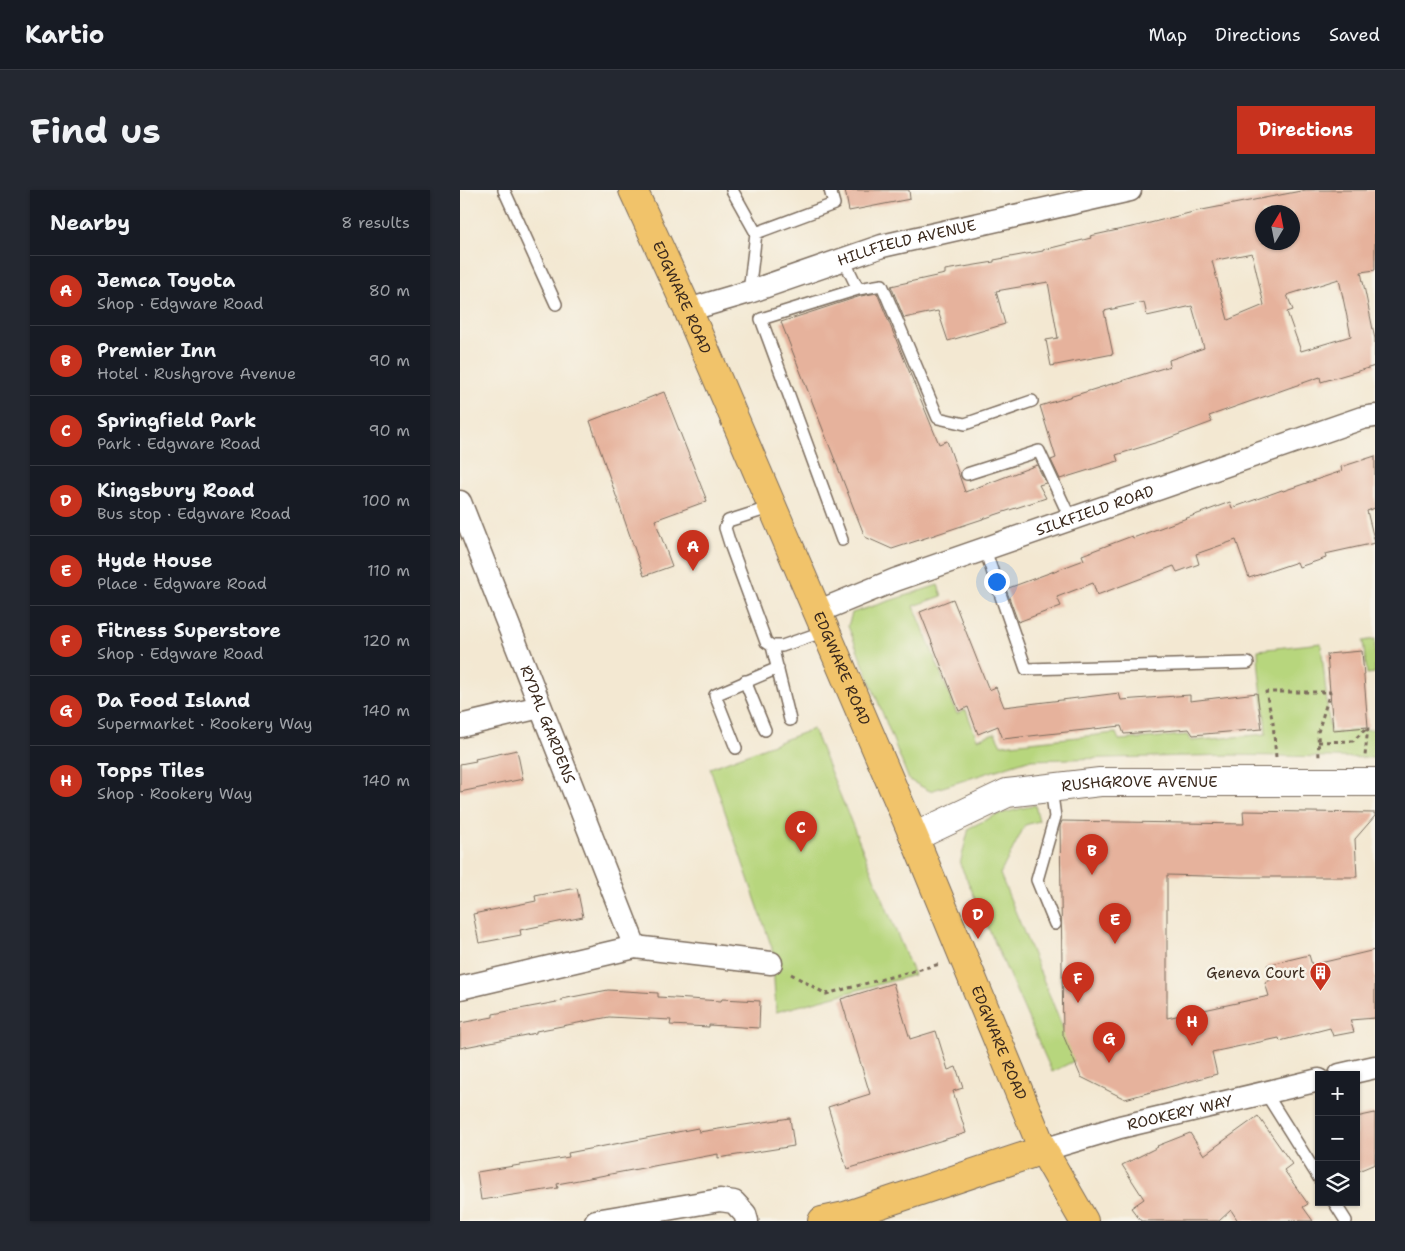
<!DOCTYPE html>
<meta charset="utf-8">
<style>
:root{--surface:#171b24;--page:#242831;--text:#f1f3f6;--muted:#9ea1a6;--line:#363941;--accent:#c8321e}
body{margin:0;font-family:"Shantell Sans",sans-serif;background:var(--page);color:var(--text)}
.controls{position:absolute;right:15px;bottom:15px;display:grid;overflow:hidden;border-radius:0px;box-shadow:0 1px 4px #0004}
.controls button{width:45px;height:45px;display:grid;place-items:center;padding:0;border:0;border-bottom:1px solid var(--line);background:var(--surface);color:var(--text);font:25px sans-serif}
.compass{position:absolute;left:795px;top:15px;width:45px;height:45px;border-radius:50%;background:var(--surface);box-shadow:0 1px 4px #0004;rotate:10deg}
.you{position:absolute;left:536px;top:391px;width:18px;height:18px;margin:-12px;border:4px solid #fff;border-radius:50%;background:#1a73e8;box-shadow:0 0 0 8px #1a73e833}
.badge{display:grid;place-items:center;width:32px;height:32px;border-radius:50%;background:var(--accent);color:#fff;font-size:16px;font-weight:700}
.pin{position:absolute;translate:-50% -41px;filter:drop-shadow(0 1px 2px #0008)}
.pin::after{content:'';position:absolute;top:26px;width:18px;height:15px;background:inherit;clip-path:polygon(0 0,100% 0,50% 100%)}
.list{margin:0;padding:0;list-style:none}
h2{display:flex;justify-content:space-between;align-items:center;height:65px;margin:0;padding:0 20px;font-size:21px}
h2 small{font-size:16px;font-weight:400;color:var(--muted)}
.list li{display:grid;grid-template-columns:32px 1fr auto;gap:15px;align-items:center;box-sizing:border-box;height:70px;padding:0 20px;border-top:1px solid var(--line)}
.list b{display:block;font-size:19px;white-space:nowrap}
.list p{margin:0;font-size:16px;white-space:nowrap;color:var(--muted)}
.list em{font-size:16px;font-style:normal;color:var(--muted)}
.icon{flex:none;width:28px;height:28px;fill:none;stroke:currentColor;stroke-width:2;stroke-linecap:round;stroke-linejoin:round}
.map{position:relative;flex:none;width:915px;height:1031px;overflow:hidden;border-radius:0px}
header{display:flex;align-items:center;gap:30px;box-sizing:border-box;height:70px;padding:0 25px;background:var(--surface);border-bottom:1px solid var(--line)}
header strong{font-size:24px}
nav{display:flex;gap:28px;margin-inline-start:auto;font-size:18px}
.intro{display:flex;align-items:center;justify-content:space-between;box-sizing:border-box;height:120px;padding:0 30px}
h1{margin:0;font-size:35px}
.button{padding:12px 22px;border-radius:0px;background:var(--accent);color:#fff;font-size:18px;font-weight:700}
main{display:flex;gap:30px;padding:0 30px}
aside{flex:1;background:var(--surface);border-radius:0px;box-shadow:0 1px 4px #0004}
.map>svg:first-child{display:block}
</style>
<header>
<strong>Kartio</strong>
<nav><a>Map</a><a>Directions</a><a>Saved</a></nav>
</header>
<div class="intro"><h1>Find us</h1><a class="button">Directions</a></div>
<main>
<aside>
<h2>Nearby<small>8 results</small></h2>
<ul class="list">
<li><span class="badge">A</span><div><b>Jemca Toyota</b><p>Shop · Edgware Road</p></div><em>80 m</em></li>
<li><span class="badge">B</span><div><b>Premier Inn</b><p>Hotel · Rushgrove Avenue</p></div><em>90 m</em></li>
<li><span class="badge">C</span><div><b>Springfield Park</b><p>Park · Edgware Road</p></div><em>90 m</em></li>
<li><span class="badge">D</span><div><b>Kingsbury Road</b><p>Bus stop · Edgware Road</p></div><em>100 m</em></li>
<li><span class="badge">E</span><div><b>Hyde House</b><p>Place · Edgware Road</p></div><em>110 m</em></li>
<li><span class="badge">F</span><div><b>Fitness Superstore</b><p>Shop · Edgware Road</p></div><em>120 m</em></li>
<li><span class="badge">G</span><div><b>Da Food Island</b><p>Supermarket · Rookery Way</p></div><em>140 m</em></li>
<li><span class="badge">H</span><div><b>Topps Tiles</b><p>Shop · Rookery Way</p></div><em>140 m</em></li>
</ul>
</aside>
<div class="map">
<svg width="915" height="1031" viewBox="0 0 915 1031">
<rect width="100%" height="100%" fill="#f7f3e8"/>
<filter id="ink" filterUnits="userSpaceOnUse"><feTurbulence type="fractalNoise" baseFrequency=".02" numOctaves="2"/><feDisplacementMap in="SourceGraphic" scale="10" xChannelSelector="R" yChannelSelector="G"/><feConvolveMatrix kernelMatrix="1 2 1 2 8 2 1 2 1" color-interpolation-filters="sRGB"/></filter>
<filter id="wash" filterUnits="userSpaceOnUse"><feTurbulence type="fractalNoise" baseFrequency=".0096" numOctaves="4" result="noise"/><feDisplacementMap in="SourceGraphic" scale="20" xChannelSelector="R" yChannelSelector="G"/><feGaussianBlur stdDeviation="1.12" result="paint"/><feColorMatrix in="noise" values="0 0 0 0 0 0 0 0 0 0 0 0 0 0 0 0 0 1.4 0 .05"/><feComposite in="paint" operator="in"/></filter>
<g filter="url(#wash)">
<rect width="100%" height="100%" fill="#f3e8d2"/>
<!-- green -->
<path fill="#b7d67d" stroke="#79804e" d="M 478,395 L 482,406 L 454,416 L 497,524 L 506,520 L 517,549 L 535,543 L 541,555 L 656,543 L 659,550 L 727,545 L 731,551 L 806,544 C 805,516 798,488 798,460 L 861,453 L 870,543 L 915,539 L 915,568 L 771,565 L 568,570 L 470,601 L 449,590 L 388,436 L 392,423 Z
M 915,449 L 915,483 L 907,484 L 903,451 Z
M 353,539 L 454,785 L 316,822 L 312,758 L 250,578 Z
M 575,615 L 579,631 L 565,635 L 540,684 L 616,870 L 592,882 L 500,674 L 509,638 L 536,625 Z"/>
<g id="blocks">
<!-- building -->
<path fill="#e6b29c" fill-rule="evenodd" d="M 385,0 L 449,0 L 450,9 L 389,21 Z
M 846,0 L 915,0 L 915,80 L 901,82 L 915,149 L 915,176 L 861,192 L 860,187 L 749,226 L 752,232 L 701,251 L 656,265 L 658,271 L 600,289 L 591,270 L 596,268 L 580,216 L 710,176 L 709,170 L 744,158 L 732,116 L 687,126 L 684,112 L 644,121 L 653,164 L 591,176 L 586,150 L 598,148 L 588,92 L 536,101 L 545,134 L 488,151 L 478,121 L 444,128 L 431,96 L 485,84 L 485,80 L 534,72 L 534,70 L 583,61 L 583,60 L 631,48 L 630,46 L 690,33 L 737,21 ZM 802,22 L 832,22 L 832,52 L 802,52 ZM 792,63 L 804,115 L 768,130 L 752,71 ZM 879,89 L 891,146 L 841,161 L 827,122 L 833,120 L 827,105 Z
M 417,103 L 479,254 L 487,251 L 505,302 L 577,275 L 586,293 L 579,295 L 586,308 L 432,359 L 405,347 L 321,132 L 401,106 Z
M 204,202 L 247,311 L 195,330 L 212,376 L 184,386 L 130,231 Z
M 915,266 L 915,318 L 907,321 L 915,353 L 865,364 L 866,368 L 839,377 L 837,372 L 789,388 L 776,350 L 736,364 L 739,374 L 717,382 L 714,376 L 637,405 L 633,393 L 597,407 L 601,416 L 558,432 L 546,399 L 624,370 L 622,365 L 672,346 L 673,348 L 770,312 L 772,318 L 822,300 L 823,301 L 882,281 L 881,277 Z
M 493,409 L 529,500 L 536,497 L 544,517 L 659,503 L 661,510 L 730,505 L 730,511 L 797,503 L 802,539 L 733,545 L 729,539 L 664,544 L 661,536 L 543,549 L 538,536 L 518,544 L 508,517 L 499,521 L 460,422 Z
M 902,461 L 908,537 L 873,540 L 867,464 Z
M 57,560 L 63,589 L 0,602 L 0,574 L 16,571 L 15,569 Z
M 783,621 L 915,623 L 915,626 L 895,649 L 897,687 L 781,687 L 707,685 L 707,828 L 809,806 L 805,793 L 814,788 L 807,775 L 849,765 L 852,775 L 915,760 L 915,828 L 890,830 L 894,842 L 873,846 L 870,838 L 820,851 L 819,848 L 752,862 L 757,884 L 665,909 L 621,887 L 603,845 L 600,636 L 602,631 L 784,634 Z
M 117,698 L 123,727 L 60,740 L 61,745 L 19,753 L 13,724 L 76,711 L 75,706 Z
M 433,793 L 450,849 L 476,841 L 488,880 L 496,877 L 503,898 L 493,901 L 506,943 L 387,979 L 368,917 L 410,904 L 381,809 Z
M 148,800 L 198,803 L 198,807 L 261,811 L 262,809 L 300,811 L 299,838 L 249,835 L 249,837 L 210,835 L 211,830 L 149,827 L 76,841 L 76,843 L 0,858 L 0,833 L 33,827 L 33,824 L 102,811 L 102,809 Z
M 915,923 L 915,974 L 896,982 L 896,927 Z
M 798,926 L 832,974 L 824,980 L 848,1014 L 843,1017 L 853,1031 L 778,1031 L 771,1020 L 759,1031 L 681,1031 L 671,1018 L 684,1009 L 662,975 L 698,957 L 697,956 L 730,943 L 744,965 Z
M 330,928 L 334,956 L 258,968 L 258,964 L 97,994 L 98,998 L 21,1010 L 17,982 L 109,967 L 108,963 L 238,938 L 239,942 Z"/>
</g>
</g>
<g filter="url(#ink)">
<use href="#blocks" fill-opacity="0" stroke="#7b6c5d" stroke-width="1"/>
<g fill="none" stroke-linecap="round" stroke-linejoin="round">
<defs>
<path id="service" d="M 44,0 L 96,114
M 272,0 L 296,43 L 289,102
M 296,43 L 374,14 L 370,0
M 398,99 L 422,95 L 478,228 L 505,234 L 572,211
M 507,284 L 579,261 L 611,330
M 312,317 L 268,331 L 265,338 L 270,354 L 306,452 L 312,456 L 322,456 L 365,441
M 382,350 L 301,129 L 398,99 L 384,70
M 525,360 L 566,479 L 788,473
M 312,456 L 330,530
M 285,491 L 305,540
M 276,558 L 255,505 L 318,478
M 591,598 L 595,627 L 577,690 L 595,734
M 805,902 L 859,988
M 874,1012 L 886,1031"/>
<g id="minor">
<path id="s1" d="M 228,120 L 289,102 L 422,56 L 670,0"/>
<path id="s2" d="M 0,312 L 175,757"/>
<path id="s3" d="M 357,422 L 435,390 L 902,228 L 915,226"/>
<path d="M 0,536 L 80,517"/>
<path d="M 0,798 L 175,757 L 311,773"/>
<path d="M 880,885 L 915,877"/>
<path id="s4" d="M 583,960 L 660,937 L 859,890"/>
<path d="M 136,1031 L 260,1010 L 274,1012 L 285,1024 L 287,1031"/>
</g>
<g id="tertiary">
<path id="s5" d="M 454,647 L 547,603 L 640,592 L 915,592"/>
</g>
<g id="primary">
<path id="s6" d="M 173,0 L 228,120 L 454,647 L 583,960 L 624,1031"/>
<path d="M 362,1031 L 385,1026 L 583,960"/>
</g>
</defs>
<!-- service casing -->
<use href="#service" stroke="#7b6c5d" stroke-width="14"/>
<!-- minor casing -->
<use href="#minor" stroke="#7b6c5d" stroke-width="25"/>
<!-- tertiary casing -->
<use href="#tertiary" stroke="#7b6c5d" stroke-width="30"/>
<!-- primary casing -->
<use href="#primary" stroke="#7b6c5d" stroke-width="30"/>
<!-- path -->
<path stroke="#7b6c5d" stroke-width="3" stroke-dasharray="4 4" stroke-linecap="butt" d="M 858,552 L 893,551 L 908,537 L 905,566
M 816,567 L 813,533 L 806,502 L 870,502 L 858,542 L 859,568
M 331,784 L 366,804 L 480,774"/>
<!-- service -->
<use href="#service" stroke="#fff" stroke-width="11"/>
<!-- minor -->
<use href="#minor" stroke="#fff" stroke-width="22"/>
<!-- tertiary -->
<use href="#tertiary" stroke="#fff" stroke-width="28"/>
<!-- primary -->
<use href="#primary" stroke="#f1c36a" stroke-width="28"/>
</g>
</g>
<!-- icons -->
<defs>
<symbol id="building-pin" viewBox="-11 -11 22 30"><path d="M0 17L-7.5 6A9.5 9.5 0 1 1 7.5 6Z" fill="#c8321e" stroke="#f7f3e8"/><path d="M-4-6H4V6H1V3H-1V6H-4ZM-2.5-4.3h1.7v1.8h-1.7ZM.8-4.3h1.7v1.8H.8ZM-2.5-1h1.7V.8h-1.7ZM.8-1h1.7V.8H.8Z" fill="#fff"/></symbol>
</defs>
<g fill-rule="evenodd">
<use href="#building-pin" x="848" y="770" width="25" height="34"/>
</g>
<g text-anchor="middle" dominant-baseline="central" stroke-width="5" stroke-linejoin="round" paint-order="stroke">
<!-- street labels -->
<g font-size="15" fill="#3b2a1e" stroke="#f7f3e8">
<text stroke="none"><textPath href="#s1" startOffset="229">HILLFIELD AVENUE</textPath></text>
<text stroke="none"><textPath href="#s6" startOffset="118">EDGWARE ROAD</textPath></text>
<text stroke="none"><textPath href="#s3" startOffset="296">SILKFIELD ROAD</textPath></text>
<text stroke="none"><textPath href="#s6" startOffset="522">EDGWARE ROAD</textPath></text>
<text stroke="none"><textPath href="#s2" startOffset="239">RYDAL GARDENS</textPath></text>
<text stroke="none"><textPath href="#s5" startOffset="236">RUSHGROVE AVENUE</textPath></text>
<text stroke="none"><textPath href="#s6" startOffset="928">EDGWARE ROAD</textPath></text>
<text stroke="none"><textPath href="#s4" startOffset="142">ROOKERY WAY</textPath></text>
</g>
<!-- poi labels -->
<g font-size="15" fill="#3b2a1e" stroke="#f7f3e8" text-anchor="end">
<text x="845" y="783">Geneva Court</text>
</g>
</g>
</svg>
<div class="controls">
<button>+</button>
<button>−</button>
<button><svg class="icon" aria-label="layers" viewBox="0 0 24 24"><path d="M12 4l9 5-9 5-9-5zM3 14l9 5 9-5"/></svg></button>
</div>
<svg class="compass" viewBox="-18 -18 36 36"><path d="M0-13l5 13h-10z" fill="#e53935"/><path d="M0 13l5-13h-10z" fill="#9ea1a6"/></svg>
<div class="you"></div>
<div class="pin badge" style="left:233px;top:381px">A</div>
<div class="pin badge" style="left:632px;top:685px">B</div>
<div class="pin badge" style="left:341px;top:662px">C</div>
<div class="pin badge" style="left:518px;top:749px">D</div>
<div class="pin badge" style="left:655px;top:754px">E</div>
<div class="pin badge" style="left:618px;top:813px">F</div>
<div class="pin badge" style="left:649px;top:873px">G</div>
<div class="pin badge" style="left:732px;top:856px">H</div>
</div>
</main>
